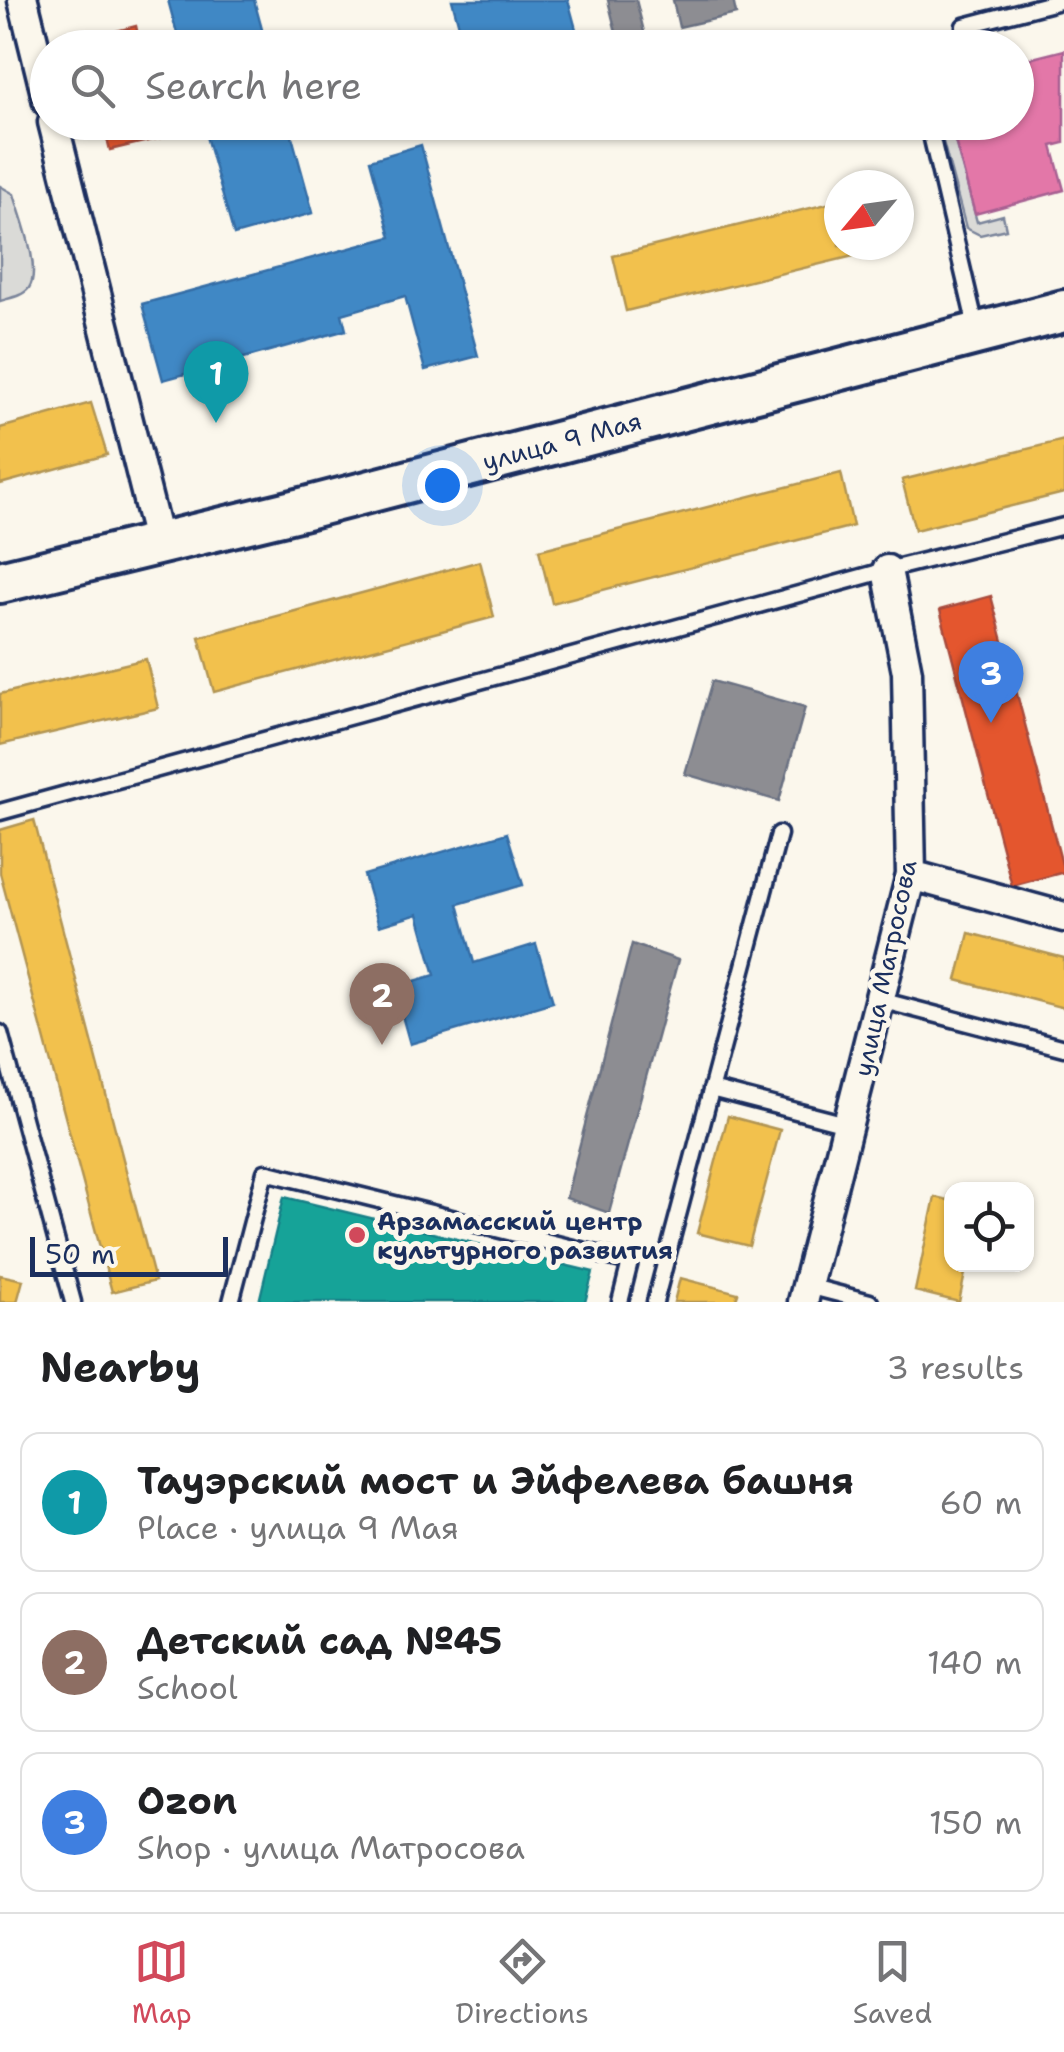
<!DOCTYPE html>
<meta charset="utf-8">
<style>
:root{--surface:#fff;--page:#f6f6f6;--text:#202124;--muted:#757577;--line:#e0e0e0;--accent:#d1495b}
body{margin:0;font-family:"Shantell Sans",sans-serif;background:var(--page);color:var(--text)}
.controls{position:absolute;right:30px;bottom:30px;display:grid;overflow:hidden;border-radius:20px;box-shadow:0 2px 8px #0004}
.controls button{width:90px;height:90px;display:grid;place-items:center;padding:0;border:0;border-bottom:2px solid var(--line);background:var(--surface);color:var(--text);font:50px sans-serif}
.compass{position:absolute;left:824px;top:170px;width:90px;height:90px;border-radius:50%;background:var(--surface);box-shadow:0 2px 8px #0004;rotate:241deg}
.scale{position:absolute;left:30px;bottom:25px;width:198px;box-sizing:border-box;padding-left:10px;border:5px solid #1b2f5e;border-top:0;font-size:28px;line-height:35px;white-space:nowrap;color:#1b2f5e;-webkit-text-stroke:8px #fbf7ec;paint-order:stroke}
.you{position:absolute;left:442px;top:485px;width:35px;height:35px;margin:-25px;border:8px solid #fff;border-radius:50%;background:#1a73e8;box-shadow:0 0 0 15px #1a73e833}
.badge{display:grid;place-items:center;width:65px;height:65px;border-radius:50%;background:var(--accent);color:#fff;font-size:32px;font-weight:700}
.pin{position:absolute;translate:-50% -82px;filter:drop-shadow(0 2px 5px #0008)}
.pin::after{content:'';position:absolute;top:52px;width:35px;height:30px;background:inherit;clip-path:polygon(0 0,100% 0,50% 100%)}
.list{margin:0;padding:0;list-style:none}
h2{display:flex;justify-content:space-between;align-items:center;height:130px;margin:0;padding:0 40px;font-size:42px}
h2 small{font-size:32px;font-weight:400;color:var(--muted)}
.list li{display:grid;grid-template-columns:65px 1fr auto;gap:30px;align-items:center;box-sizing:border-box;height:140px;margin:0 20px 20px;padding:0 20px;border:2px solid var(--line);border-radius:20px}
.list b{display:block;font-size:38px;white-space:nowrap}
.list p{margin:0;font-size:32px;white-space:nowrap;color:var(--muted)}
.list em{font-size:32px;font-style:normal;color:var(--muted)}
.icon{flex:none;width:55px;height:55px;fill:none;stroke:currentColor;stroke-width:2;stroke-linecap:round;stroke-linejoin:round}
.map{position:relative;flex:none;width:1064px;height:1302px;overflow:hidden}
.search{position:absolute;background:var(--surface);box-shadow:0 2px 8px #0004;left:30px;right:30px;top:30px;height:110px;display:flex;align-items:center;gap:25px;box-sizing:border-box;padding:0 35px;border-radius:55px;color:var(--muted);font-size:38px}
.sheet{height:610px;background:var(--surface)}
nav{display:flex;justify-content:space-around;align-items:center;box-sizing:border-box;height:140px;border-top:2px solid var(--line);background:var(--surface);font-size:28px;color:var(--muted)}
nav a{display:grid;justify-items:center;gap:5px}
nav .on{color:var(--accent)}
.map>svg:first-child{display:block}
</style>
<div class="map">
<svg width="1064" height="1302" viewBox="0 0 1064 1302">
<rect width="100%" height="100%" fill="#fbf7ec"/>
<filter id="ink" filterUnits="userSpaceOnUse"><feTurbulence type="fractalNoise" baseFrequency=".01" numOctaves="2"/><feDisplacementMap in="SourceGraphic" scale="20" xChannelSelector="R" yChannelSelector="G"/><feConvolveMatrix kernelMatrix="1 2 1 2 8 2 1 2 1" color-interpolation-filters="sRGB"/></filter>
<g filter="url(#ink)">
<!-- green -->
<path fill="#dadad7" stroke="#7a849a" stroke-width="2.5" d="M 938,123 L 950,123 L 977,222 L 1003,215 L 1006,229 L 980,235 L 966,228 Z
M 0,186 L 14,194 C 20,216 42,269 29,288 C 23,296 10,298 0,301 Z"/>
<!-- homes -->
<path fill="#f2c14e" stroke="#b29553" stroke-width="2.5" d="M 839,201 L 839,245 L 891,247 L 626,311 L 613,256 Z
M 91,403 L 107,455 L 0,484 L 0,428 Z
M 1064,440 L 1064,493 L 915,530 L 902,480 Z
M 841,473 L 853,526 L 552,603 L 539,550 Z
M 480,561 L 494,617 L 214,692 L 199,637 Z
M 146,659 L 158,708 L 0,745 L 0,694 Z
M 34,820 L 155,1281 L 112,1292 L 0,873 L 0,830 Z
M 969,933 L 1064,958 L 1064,1008 L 957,980 Z
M 728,1116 L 780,1130 L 749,1246 L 697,1233 Z
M 935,1197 L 952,1201 L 952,1264 L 967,1264 L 959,1302 L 915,1291 Z
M 0,1275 L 23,1280 L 17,1302 L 0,1302 Z
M 680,1278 L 738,1293 L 735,1302 L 674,1302 Z"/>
<!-- shops -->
<path fill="#e4572e" stroke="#a84b3c" stroke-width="2.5" d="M 136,26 L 141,48 L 84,48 L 82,40 Z
M 103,122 L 160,122 L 164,137 L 110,150 Z
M 991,596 L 1064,872 L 1012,886 L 940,610 Z"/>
<!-- schools -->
<path fill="#3f88c5" stroke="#346da6" stroke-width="2.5" d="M 168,0 L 254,0 L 267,48 L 181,48 Z
M 452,0 L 568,0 L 581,48 L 465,48 Z
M 202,122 L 288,122 L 313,213 L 234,235 Z
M 421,145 L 478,356 L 425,370 L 405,296 L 342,314 L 346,330 L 163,380 L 142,304 L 391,237 L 370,160 Z
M 507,833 L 523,885 L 458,904 L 474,963 L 536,944 L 553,1002 L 410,1044 L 394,987 L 435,975 L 418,914 L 379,926 L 364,875 Z"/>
<!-- health -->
<path fill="#e377a8" stroke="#a76192" stroke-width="2.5" d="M 1064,50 L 1064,143 L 1052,146 L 1064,190 L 975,214 L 950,122 L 1016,122 L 1016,86 L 1035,81 L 1029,59 Z"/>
<!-- public -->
<path fill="#17a398" stroke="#188087" stroke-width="2.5" d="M 284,1197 L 593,1272 L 585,1302 L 259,1302 Z"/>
<!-- industry -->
<path fill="#8d8d92" stroke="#6b7182" stroke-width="2.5" d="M 608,0 L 636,0 L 648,48 L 620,48 Z
M 673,0 L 733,0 L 736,14 L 679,27 Z
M 712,681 L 805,707 L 779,801 L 685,774 Z
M 632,944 L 678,960 L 609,1213 L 566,1198 Z"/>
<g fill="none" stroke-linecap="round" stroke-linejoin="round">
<defs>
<path id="service" d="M 969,48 L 964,26 L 1064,0
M 928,122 L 977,331
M 0,812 L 887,570 L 1064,526
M 880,1000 L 1064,1048
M 0,1033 L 73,1302
M 711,1089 L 850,1125
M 808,1286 L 870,1302
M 231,1302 L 265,1172 L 630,1262 L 620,1302
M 655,1302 L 779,834"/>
<path id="minor" d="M 23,0 L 48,102
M 53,122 L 159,544
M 911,875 L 1064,917
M 803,1302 L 911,875 L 907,672 L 887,570"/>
<path id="secondary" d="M 0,582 L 306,508 L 1064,311"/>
</defs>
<!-- service casing -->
<use href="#service" stroke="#1b2f5e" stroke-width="21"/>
<!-- minor casing -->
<use href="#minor" stroke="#1b2f5e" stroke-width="35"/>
<!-- secondary casing -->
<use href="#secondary" stroke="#1b2f5e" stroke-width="48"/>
<!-- service -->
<use href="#service" stroke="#fbf7ec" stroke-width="14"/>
<!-- minor -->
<use href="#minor" stroke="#fbf7ec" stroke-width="28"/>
<!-- secondary -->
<use href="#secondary" stroke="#fbf7ec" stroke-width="40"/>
</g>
</g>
<!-- markers -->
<circle fill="#d1495b" stroke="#fbf7ec" stroke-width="4" cx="357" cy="1235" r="10"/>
<g text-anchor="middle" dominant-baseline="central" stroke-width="10" stroke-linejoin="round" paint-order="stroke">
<!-- street labels -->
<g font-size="25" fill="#1b2f5e" stroke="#fbf7ec">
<text transform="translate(562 441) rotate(-15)">улица 9 Мая</text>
<text transform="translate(885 968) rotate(-78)">улица Матросова</text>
</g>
<!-- poi labels -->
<g font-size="25" font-weight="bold" fill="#1b2f5e" stroke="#fbf7ec" text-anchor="start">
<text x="377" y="1221">Арзамасский центр<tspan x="377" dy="29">культурного развития</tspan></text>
</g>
</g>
</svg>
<div class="controls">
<button><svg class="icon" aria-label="locate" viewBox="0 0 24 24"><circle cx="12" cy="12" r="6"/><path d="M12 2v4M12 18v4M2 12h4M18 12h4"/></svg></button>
</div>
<svg class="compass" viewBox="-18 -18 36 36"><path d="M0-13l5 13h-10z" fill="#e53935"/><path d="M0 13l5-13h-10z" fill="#757577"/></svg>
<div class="scale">50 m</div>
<div class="you"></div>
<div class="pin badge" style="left:216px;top:423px;background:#0f9aa8">1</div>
<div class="pin badge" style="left:382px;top:1045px;background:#8d6e63">2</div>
<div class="pin badge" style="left:991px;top:723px;background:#3f7fe0">3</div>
<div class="search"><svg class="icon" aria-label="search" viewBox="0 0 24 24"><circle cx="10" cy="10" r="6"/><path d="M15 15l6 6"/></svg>Search here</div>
</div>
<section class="sheet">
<h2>Nearby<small>3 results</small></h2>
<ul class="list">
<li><span class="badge" style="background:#0f9aa8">1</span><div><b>Тауэрский мост и Эйфелева башня</b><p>Place · улица 9 Мая</p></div><em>60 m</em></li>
<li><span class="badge" style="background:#8d6e63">2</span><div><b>Детский сад №45</b><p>School</p></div><em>140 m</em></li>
<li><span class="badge" style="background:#3f7fe0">3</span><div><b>Ozon</b><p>Shop · улица Матросова</p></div><em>150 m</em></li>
</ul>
</section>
<nav>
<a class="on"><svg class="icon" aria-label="map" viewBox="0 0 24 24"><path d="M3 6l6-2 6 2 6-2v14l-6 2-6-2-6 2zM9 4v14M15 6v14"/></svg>Map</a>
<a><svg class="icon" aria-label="directions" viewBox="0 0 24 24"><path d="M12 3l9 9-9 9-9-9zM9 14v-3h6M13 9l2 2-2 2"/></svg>Directions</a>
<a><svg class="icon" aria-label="saved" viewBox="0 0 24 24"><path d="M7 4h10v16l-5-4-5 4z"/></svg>Saved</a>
</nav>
